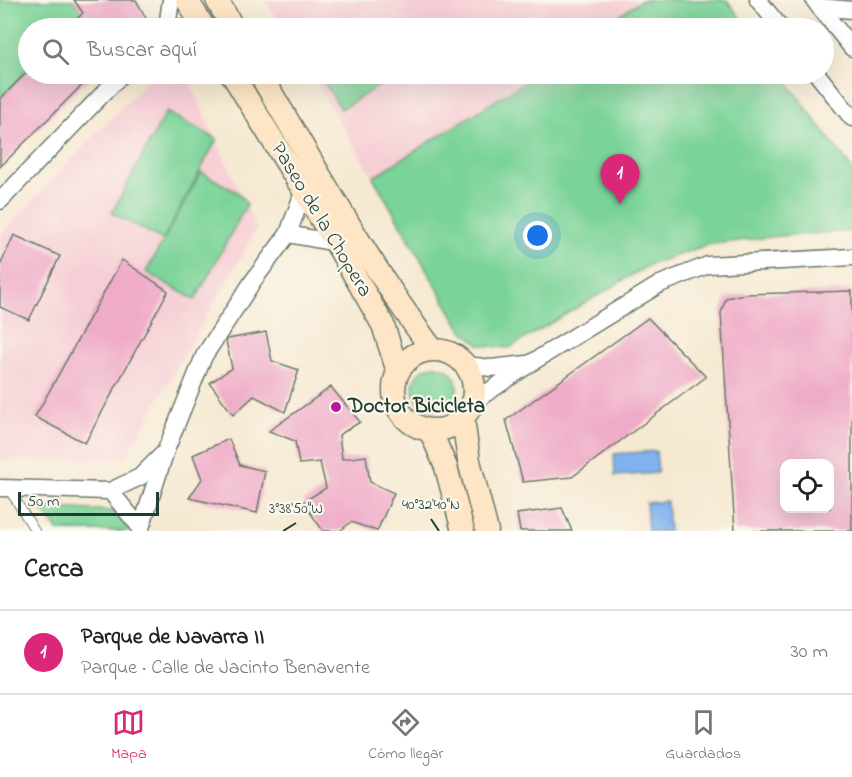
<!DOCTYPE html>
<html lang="es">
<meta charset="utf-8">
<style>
:root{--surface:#fff;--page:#f2f2f2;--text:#222;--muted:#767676;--line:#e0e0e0;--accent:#db2777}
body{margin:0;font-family:"Indie Flower",sans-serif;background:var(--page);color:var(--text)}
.controls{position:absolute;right:18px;bottom:18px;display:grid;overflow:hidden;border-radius:12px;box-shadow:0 6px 24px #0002}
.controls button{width:54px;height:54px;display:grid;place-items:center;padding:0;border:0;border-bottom:2px solid var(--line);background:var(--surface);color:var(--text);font:30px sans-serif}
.scale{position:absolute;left:18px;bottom:15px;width:141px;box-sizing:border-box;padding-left:6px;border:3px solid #1f3d34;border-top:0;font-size:16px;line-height:21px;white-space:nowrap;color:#1f3d34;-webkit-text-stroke:4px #fbf7ec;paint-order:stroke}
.you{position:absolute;left:538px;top:236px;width:21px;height:21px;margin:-15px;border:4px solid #fff;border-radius:50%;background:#1a73e8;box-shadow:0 0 0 9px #1a73e833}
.badge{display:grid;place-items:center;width:39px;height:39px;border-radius:50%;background:var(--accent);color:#fff;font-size:20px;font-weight:700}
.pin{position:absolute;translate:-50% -50px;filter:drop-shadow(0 2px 3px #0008)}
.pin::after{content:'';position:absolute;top:32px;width:21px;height:18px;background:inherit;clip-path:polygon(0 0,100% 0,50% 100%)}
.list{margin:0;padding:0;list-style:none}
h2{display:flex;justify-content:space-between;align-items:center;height:78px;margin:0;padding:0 24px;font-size:26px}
h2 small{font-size:20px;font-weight:400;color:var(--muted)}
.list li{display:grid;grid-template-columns:39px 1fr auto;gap:18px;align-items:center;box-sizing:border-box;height:84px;padding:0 24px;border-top:2px solid var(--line)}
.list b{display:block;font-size:22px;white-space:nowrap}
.list p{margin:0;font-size:20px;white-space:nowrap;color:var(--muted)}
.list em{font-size:20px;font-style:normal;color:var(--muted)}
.icon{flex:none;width:33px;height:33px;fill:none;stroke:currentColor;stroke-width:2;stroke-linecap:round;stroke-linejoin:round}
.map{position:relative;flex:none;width:852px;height:531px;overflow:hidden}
.search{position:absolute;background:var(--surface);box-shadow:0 6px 24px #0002;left:18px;right:18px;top:18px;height:66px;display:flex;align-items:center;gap:15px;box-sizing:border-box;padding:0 21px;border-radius:33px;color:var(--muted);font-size:22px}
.sheet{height:162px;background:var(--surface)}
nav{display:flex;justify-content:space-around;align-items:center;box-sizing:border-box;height:84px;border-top:2px solid var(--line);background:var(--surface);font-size:16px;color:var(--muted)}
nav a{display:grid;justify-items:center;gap:3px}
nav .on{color:var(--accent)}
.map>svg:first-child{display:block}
</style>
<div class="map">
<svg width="852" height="531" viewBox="0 0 852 531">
<rect width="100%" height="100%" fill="#fbf7ec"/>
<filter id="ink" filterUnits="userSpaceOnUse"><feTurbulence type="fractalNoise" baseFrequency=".0167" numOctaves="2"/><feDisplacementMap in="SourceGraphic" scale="12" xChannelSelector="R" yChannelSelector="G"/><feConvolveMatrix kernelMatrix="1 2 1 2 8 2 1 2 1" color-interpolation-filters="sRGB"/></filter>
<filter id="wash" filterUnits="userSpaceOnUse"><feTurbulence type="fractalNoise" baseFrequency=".008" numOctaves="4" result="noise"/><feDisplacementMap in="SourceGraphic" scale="24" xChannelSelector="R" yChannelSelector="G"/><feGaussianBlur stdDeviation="1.35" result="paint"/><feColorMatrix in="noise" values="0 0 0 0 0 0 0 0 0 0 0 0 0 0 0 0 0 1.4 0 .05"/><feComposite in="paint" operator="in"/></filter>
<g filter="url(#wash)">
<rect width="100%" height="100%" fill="#f6e9d2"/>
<!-- built -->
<path fill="#f6cfd6" d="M 265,0 L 642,0 L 601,28 L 282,28 Z
M 153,74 L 186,74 L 257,229 L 129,451 L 120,459 L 0,461 L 0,235 Z
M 310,74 L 538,74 L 373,177 Z"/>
<!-- green -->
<path fill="#7ad398" stroke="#4c8866" stroke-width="1.5" d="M 0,0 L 74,0 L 83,13 L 68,28 L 28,28 L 28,69 L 0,99 Z
M 642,0 L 727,0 L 748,28 L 601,28 Z
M 319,74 L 398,74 L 341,109 Z
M 538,74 L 781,74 L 852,169 L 852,231 L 779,236 L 707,245 L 649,265 L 509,348 L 480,345 L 461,329 L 373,177 Z
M 166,112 L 217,139 L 163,240 L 112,213 Z
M 201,172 L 237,192 L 247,204 L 195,300 L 146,272 Z
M413 388a22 22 0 1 1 44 0a22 22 0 1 1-44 0Z
M 40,507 L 132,512 L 132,531 L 59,531 Z"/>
<!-- water -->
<path fill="#80b3ed" stroke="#507890" stroke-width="1.5" d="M 656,451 L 658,473 L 615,476 L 614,454 Z
M 667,501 L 669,531 L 648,531 L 646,503 Z"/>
<g id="blocks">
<!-- building -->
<path fill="#efabc8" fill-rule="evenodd" d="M 74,0 L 136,0 L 147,20 L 138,28 L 68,28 L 83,13 Z
M 25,74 L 93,74 L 0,167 L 0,99 Z
M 14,235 L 60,256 L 29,320 L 0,307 L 0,266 Z
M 122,260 L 168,291 L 85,443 L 35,417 Z
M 852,291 L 852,531 L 735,531 L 721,313 L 726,298 L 745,294 ZM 784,464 L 830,464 L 830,508 L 784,508 Z
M 648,318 L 706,377 L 572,477 L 523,482 L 506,420 Z
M 266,332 L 272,361 L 299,370 L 285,412 L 254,396 L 233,415 L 210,383 L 232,368 L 226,341 L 228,339 Z
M 331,387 L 360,422 L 339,435 L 342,459 L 366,456 L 370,482 L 394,493 L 377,531 L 351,522 L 340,531 L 323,531 L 303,502 L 326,488 L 320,462 L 299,464 L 295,441 L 269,431 Z
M 229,439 L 240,465 L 265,471 L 257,513 L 189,498 L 202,479 L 193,455 Z
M 562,508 L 572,531 L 520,531 L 517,514 Z"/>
</g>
</g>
<g filter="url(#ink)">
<use href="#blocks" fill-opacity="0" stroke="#6a796b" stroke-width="1.5"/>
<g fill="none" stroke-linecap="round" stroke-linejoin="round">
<defs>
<path id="service" d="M 8,488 L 35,531"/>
<path id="minor" d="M 171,0 L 167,27 L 188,28
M 758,0 L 781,28
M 814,0 L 852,48
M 819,7 L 852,10
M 817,74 L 852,118
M 0,201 L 122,74
M 288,234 L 336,243
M 467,365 L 491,368 L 527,364
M 473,402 L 531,363 L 660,284 L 708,265 L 852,257
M 0,488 L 110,491 L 139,526
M 110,491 L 140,477 L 164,453
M 140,531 L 166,450 L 204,356 L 253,281 L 288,234 L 304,190"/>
<path id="secondary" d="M 187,0 L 204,28
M 217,0 L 233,28
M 232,74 L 336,243 L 383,325 L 398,372
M 260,74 C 315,166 367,262 432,349
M394 390a40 40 0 1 1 80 0a40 40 0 1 1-80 0Z
M 463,419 L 469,461 L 487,531
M 430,430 L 446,467 L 463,531"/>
</defs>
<!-- service casing -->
<use href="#service" stroke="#6a796b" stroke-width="10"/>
<!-- minor casing -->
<use href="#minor" stroke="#6a796b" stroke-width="19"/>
<!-- secondary casing -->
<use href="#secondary" stroke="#6a796b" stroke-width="25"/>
<!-- service -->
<use href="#service" stroke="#fff" stroke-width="8"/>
<!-- minor -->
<use href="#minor" stroke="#fff" stroke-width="16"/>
<!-- secondary -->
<use href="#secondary" stroke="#fee5c5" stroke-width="22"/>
</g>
</g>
<!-- ticks -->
<path fill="none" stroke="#1f3d34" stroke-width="2" d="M 431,519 L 439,531M 283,531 L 296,523"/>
<!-- markers -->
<circle fill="#b5179e" stroke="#fbf7ec" stroke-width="2" cx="336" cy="407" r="6"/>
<g text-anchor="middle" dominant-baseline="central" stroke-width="4.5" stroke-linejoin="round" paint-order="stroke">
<!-- street labels -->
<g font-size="21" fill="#1f3d34" stroke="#fbf7ec">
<text transform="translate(321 220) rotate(59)">Paseo de la Chopera</text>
</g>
<!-- poi labels -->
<g font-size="21" font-weight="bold" fill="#1f3d34" stroke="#fbf7ec" text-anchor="start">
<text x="348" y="407">Doctor Bicicleta</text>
</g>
</g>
<g font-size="15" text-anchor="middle" fill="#1f3d34" stroke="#fbf7ec" stroke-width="4.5" stroke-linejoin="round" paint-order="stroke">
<text x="431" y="509">40°32'40"N</text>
<text x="296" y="513">3°38'50"W</text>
</g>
</svg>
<div class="controls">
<button><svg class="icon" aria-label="locate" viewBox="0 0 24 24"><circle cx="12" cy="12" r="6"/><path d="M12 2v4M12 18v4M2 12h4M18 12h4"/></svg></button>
</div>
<div class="scale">50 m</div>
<div class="you"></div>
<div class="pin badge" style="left:620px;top:204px">1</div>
<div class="search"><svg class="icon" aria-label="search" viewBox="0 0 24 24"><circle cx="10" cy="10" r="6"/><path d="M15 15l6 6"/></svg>Buscar aquí</div>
</div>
<section class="sheet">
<h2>Cerca<small></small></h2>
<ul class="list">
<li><span class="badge">1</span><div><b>Parque de Navarra II</b><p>Parque · Calle de Jacinto Benavente</p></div><em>30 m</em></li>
</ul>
</section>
<nav>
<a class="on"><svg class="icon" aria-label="map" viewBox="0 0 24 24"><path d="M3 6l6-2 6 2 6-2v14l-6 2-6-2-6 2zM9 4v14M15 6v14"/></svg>Mapa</a>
<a><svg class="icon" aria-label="directions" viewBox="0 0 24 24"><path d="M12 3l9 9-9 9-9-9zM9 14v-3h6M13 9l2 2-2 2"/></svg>Cómo llegar</a>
<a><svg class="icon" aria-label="saved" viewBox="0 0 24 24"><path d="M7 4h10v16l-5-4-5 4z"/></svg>Guardados</a>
</nav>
